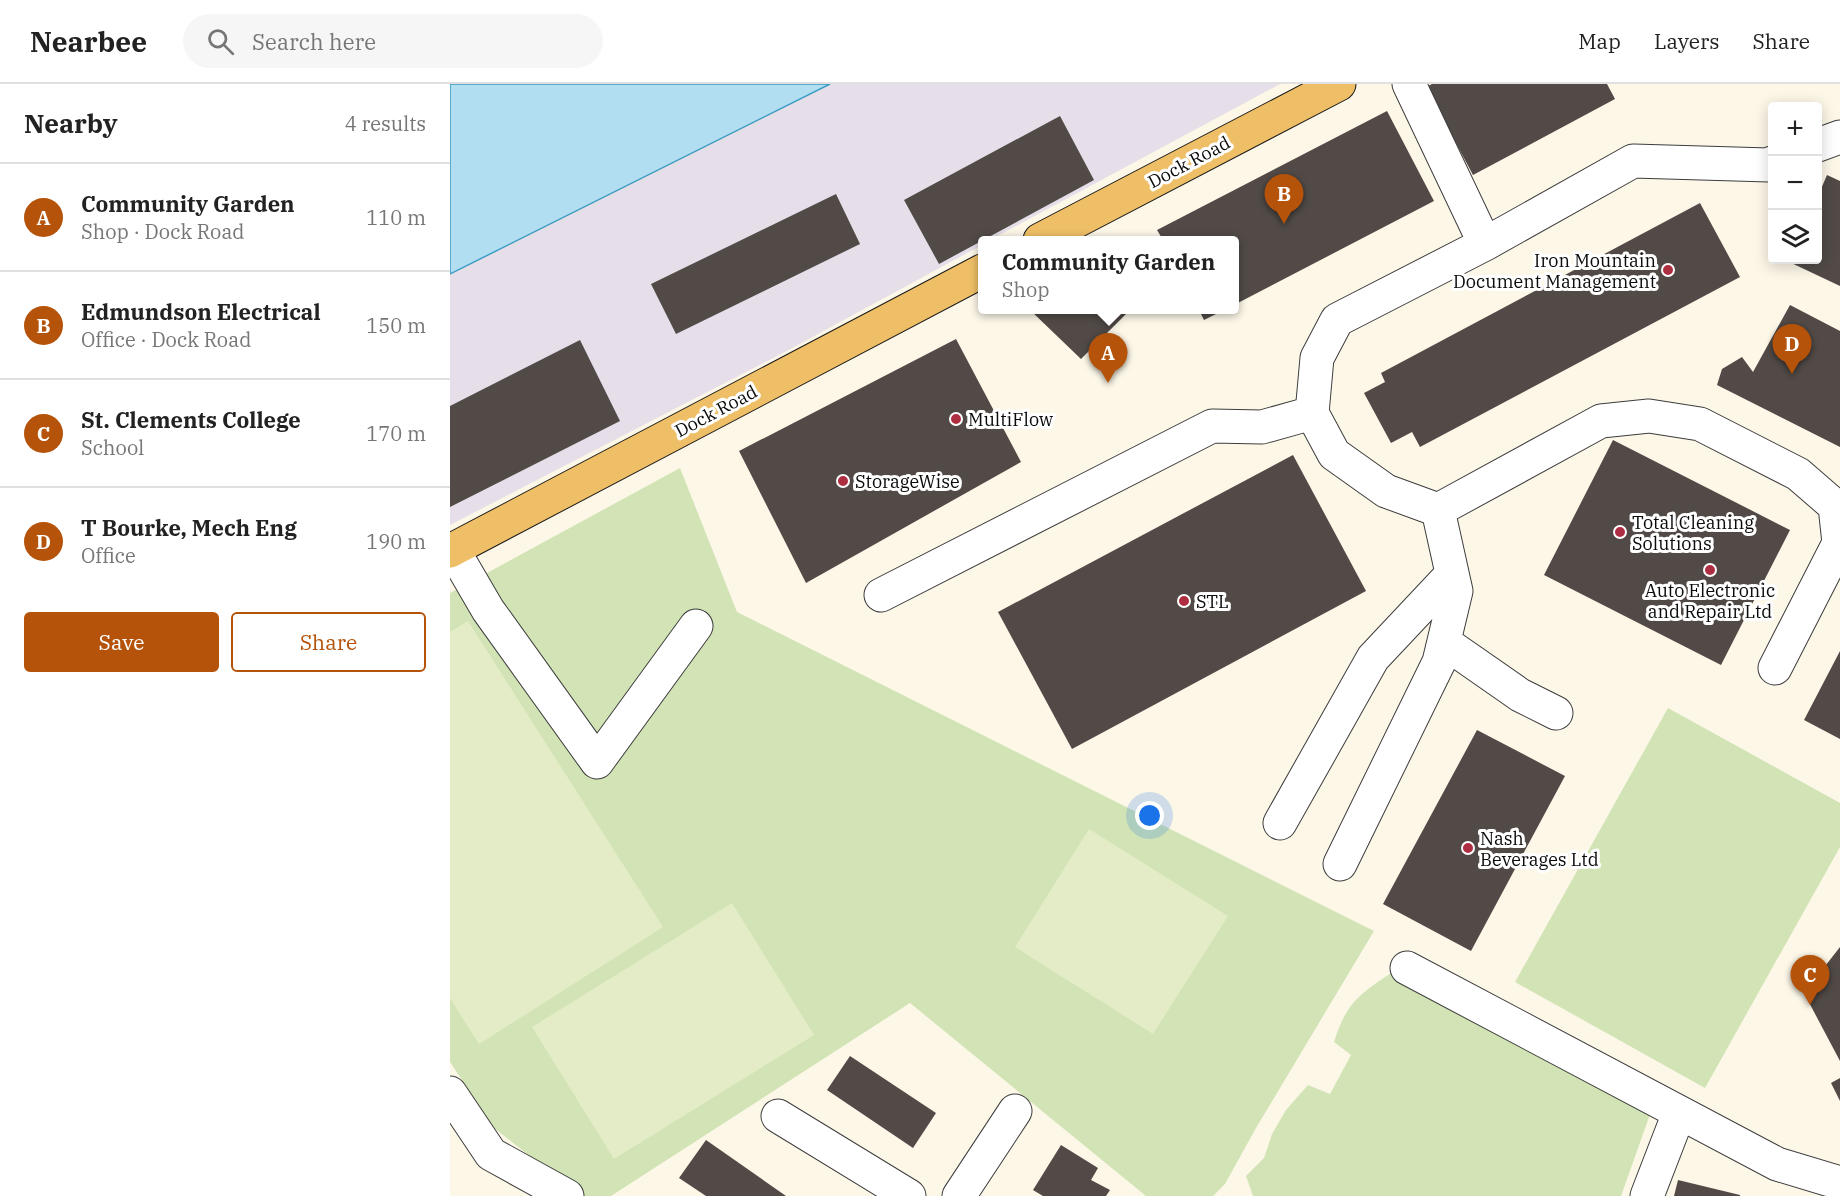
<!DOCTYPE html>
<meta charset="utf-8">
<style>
:root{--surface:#fff;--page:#f6f6f6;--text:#222;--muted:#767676;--line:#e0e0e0;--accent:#b45309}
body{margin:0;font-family:"IBM Plex Serif",serif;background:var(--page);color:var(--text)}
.controls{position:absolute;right:18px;top:18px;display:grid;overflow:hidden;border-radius:6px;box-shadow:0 3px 15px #0003}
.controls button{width:54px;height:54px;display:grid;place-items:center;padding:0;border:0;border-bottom:2px solid var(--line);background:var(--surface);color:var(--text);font:30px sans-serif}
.you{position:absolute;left:700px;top:732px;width:21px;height:21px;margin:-15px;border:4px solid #fff;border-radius:50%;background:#1a73e8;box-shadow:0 0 0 9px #1a73e833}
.badge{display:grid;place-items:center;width:39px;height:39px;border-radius:50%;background:var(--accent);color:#fff;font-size:20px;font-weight:700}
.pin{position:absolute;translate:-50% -50px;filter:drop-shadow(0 2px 3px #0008)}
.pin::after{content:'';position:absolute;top:32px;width:21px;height:18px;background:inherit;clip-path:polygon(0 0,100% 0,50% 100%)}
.popup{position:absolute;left:528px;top:152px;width:261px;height:78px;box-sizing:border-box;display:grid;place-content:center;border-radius:6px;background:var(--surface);filter:drop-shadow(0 2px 4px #0005);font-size:20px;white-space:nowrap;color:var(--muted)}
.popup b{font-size:22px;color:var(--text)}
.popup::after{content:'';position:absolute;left:50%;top:100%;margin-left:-12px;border:12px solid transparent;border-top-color:var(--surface)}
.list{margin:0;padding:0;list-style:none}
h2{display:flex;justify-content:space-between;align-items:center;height:78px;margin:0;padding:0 24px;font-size:26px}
h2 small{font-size:20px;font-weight:400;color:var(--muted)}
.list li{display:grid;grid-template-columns:39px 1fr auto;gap:18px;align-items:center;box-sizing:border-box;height:108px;padding:0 24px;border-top:2px solid var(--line)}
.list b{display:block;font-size:22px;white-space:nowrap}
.list p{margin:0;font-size:20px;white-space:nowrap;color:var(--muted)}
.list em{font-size:20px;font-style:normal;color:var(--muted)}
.actions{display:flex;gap:12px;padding:18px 24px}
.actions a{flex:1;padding:14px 0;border:2px solid var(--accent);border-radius:6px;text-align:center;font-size:21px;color:var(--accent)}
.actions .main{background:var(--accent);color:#fff}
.icon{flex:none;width:33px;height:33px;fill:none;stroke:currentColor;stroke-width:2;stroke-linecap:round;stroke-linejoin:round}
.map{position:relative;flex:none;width:1390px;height:1112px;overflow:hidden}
header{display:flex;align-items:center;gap:36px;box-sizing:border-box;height:84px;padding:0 30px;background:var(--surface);border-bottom:2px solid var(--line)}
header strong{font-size:28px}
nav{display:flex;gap:33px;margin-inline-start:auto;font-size:21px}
.search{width:420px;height:54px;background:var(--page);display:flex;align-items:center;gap:15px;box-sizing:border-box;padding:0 21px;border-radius:33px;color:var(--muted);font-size:22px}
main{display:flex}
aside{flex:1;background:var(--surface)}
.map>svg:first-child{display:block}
</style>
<header>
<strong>Nearbee</strong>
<div class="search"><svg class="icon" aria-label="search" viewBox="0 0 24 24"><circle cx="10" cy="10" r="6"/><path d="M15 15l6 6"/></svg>Search here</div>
<nav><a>Map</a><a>Layers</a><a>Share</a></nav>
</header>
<main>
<aside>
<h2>Nearby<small>4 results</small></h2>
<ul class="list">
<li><span class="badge">A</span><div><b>Community Garden</b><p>Shop · Dock Road</p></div><em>110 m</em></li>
<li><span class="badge">B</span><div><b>Edmundson Electrical</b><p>Office · Dock Road</p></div><em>150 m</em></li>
<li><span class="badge">C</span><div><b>St. Clements College</b><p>School</p></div><em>170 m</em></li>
<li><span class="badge">D</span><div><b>T Bourke, Mech Eng</b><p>Office</p></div><em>190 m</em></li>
</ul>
<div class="actions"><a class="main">Save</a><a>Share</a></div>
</aside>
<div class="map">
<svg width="1390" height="1112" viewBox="0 0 1390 1112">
<rect width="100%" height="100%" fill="#fdf7e8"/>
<!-- industrial -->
<path fill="#e6dee8" d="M 380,0 L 830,0 L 540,156 L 532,156 L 532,161 L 333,269 L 0,441 L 0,190 Z"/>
<!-- green -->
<path fill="#d2e4b5" d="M 230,384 L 287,528 L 924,847 L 806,1044 L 775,1100 L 763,1112 L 696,1112 L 460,919 L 161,1112 L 131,1112 L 44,1044 L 0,978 L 0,509 Z
M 1218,624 L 1390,719 L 1390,763 L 1255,1004 L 1065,898 Z
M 947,885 L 1203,1022 L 1171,1112 L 803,1112 L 796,1092 L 814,1074 L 822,1050 L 836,1026 L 858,1001 L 880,1010 L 901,971 L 884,958 C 897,916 912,909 947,885 Z"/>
<!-- pitch -->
<path fill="#e3ecc6" d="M 18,537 L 213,843 L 29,960 L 0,914 L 0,548 Z
M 639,745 L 778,832 L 703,950 L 565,863 Z
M 282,819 L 364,951 L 164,1075 L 82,943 Z"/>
<!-- water -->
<path fill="#b1dff1" stroke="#3d9bc2" stroke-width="1.5" d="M 0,0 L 380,0 L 0,190 Z"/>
<!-- building -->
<path fill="#514a47" d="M 982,0 L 1157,0 L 1165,15 L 1023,91 L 976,3 Z
M 937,27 L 984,117 L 784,221 L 784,156 L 713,156 L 707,146 Z
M 610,32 L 644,96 L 489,180 L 454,116 Z
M 1377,91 L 1390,97 L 1390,202 L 1335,176 L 1368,176 L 1368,112 Z
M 386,110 L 410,160 L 226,250 L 201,200 Z
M 1250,119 L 1290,193 L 970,363 L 962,348 L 941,359 L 914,309 L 935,298 L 931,289 Z
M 1340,221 L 1390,247 L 1390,363 L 1267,301 L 1272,285 L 1292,273 L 1303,288 Z
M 580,226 L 680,226 L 631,275 Z
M 749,226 L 774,226 L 754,236 Z
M 506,255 L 571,378 L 356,499 L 289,367 Z
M 130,256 L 170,337 L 0,423 L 0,322 Z
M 1163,356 L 1340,446 L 1271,581 L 1094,491 Z
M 843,371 L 916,507 L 622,665 L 548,528 Z
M 1390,567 L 1390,655 L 1354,636 Z
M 1027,646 L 1115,692 L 1021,867 L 933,820 Z
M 1390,863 L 1390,977 L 1354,909 Z
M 400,972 L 486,1029 L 463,1064 L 377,1006 Z
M 1390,994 L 1390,1017 L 1381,999 Z
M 256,1056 L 336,1112 L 256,1112 L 229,1094 Z
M 611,1061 L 648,1084 L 641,1096 L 660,1106 L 656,1112 L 593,1112 L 583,1106 Z
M 1228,1096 L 1290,1111 L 1290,1112 L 1224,1112 Z"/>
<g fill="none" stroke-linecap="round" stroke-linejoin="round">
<defs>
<path id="minor" d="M 959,0 L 1035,160 L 1183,77 L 1319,81 L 1322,79
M 1368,61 L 1390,53
M 1035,160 L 887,236 L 867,274 L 862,329 L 884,370 L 936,407 L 988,426 L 1151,337 L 1199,332 L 1250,340 L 1348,390 L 1385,422 L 1389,459 L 1325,584
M 3,466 L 38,526 L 147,678 L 246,542
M 431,511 L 762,342 L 812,343 L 862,329
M 994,558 L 1070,611 L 1106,629
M 830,739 L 923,574 L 1002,490
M 890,780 L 989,578 L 1006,507 L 988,426
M 957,884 L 1327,1080 L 1390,1099
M 0,1009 L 41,1070 L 117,1112
M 328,1032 L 459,1112
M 509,1112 L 565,1027
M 1197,1112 L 1229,1029"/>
<path id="major" d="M 590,156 L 889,0
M 0,467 L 532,187"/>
</defs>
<!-- minor casing -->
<use href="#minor" stroke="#3d3d3d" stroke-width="35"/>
<!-- major casing -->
<use href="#major" stroke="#1b1b1b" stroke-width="35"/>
<!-- minor -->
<use href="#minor" stroke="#fff" stroke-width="33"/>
<!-- major -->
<use href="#major" stroke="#eebf67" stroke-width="33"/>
</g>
<!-- markers -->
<g fill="#ae2e41" stroke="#fff" stroke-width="2">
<circle cx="1218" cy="186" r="6"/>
<circle cx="506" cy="335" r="6"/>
<circle cx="393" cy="397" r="6"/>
<circle cx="1170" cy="448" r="6"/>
<circle cx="1260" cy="486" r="6"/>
<circle cx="734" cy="517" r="6"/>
<circle cx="1018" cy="764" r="6"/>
</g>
<g text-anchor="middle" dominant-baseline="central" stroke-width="6" stroke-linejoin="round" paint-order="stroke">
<!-- street labels -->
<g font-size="18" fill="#0a0a0a" stroke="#fff">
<text transform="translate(739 78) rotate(-28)">Dock Road</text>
<text transform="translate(266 327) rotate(-28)">Dock Road</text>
</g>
<!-- poi labels -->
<g font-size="18" fill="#0a0a0a" stroke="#fff" text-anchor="start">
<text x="1206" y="176" text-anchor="end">Iron Mountain<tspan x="1206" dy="21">Document Management</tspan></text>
<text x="518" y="335">MultiFlow</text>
<text x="405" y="397">StorageWise</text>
<text x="1182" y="438">Total Cleaning<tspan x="1182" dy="21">Solutions</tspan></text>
<text x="1260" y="506" text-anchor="middle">Auto Electronic<tspan x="1260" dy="21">and Repair Ltd</tspan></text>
<text x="746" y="517">STL</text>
<text x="1030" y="754">Nash<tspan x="1030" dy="21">Beverages Ltd</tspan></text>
</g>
</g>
</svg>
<div class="controls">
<button>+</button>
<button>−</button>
<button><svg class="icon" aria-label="layers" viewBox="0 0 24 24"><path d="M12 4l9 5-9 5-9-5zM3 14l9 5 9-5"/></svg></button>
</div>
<div class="you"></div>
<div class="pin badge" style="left:658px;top:299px">A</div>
<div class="popup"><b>Community Garden</b>Shop</div>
<div class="pin badge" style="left:834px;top:140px">B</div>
<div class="pin badge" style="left:1360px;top:921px">C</div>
<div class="pin badge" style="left:1342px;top:290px">D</div>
</div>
</main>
